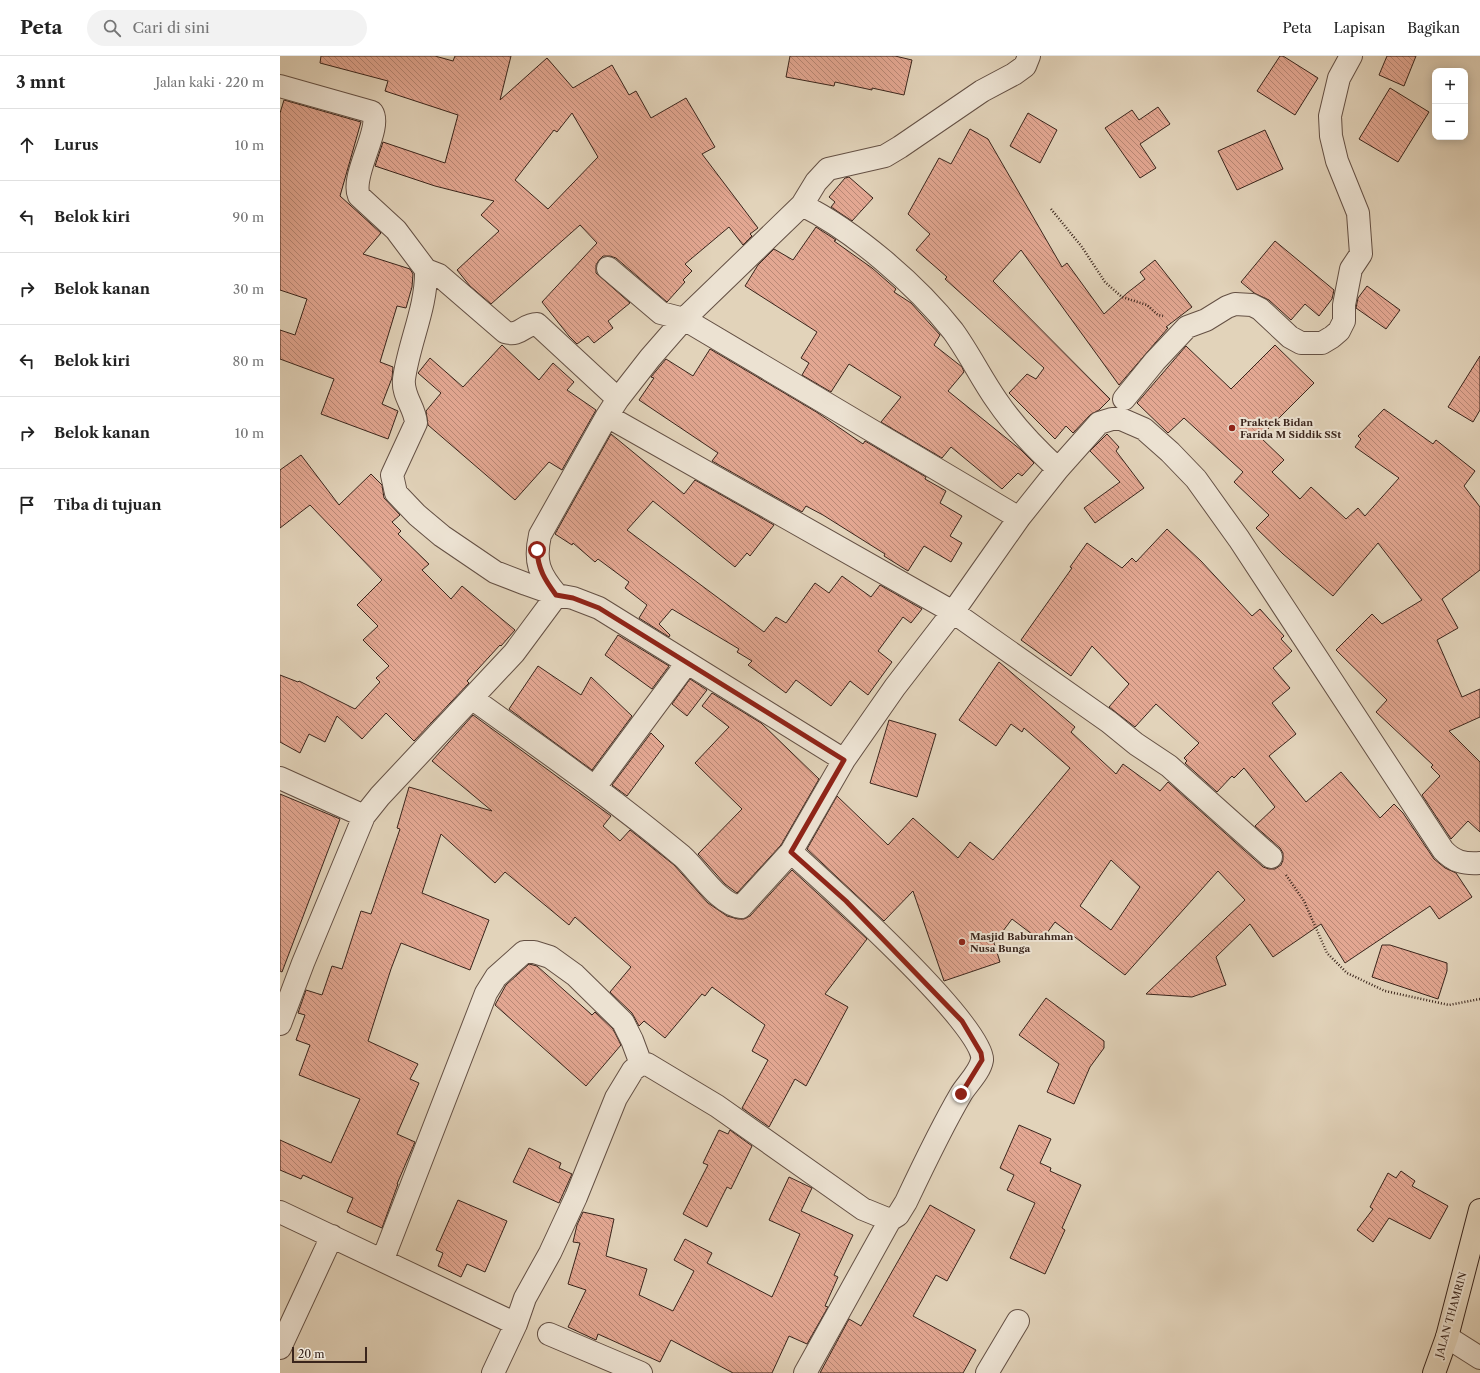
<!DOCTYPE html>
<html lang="id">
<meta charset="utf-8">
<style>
:root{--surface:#fff;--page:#f2f2f2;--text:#222;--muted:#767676;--line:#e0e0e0}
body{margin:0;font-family:"Libre Caslon Text",serif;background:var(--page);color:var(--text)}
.controls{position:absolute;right:12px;top:12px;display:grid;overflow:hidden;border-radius:8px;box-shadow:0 2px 10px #0003}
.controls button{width:36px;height:36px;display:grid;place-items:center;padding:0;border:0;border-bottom:1px solid var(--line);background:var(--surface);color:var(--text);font:20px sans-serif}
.scale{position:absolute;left:12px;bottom:10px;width:75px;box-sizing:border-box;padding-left:4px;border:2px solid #3a251c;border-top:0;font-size:11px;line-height:14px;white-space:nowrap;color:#3a251c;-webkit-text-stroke:3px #ece2d2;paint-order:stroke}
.stop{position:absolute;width:12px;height:12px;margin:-9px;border:3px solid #8f2418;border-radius:50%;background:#fff}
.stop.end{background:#8f2418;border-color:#fff;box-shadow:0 1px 4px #0008}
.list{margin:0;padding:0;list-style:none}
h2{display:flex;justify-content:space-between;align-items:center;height:52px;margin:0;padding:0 16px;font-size:17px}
h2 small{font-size:13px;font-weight:400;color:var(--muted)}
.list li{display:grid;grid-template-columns:26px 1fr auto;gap:12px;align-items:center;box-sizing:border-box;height:72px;padding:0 16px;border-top:1px solid var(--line)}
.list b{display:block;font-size:15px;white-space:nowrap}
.list em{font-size:13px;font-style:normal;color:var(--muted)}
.icon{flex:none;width:22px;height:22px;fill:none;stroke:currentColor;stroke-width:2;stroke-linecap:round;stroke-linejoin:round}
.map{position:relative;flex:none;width:1200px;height:1317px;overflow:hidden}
header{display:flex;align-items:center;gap:24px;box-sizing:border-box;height:56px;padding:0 20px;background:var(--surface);border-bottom:1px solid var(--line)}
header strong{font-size:19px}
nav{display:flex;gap:22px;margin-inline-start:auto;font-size:14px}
.search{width:280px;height:36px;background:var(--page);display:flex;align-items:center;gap:10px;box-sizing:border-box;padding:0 14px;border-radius:22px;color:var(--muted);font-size:15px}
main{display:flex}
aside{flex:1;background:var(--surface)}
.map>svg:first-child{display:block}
</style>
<header>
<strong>Peta</strong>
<div class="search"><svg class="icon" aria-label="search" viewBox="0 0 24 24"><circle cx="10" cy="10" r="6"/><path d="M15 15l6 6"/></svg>Cari di sini</div>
<nav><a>Peta</a><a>Lapisan</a><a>Bagikan</a></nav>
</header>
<main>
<aside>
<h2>3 mnt<small>Jalan kaki · 220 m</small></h2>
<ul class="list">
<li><svg class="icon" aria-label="ahead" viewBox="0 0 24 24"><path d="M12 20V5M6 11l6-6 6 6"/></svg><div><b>Lurus</b></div><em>10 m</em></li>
<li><svg class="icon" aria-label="left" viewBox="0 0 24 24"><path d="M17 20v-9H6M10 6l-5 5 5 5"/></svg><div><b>Belok kiri</b></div><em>90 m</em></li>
<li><svg class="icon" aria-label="right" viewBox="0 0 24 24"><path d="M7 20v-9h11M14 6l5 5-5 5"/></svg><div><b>Belok kanan</b></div><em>30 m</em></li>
<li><svg class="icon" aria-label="left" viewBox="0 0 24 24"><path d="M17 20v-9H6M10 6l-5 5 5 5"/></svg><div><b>Belok kiri</b></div><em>80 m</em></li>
<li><svg class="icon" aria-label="right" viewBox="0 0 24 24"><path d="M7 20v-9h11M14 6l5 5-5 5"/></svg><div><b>Belok kanan</b></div><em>10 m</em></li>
<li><svg class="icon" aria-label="arrive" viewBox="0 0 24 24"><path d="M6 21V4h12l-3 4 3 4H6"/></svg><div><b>Tiba di tujuan</b></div></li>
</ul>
</aside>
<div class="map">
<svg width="1200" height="1317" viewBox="0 0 1200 1317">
<defs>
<pattern id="building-back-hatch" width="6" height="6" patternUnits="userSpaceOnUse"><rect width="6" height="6" fill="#e3a792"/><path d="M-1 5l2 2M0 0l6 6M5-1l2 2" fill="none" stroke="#b98876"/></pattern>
</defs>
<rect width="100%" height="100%" fill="#e2d3ba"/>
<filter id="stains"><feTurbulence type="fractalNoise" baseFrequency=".005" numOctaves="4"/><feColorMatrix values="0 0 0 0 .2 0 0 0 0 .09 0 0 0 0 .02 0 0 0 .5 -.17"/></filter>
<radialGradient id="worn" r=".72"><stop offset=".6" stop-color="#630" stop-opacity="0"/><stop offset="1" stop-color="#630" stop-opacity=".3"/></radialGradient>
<!-- building -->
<path fill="url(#building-back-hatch)" stroke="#3a251c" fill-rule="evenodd" d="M 41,0 L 155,0 L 173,5 L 175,0 L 231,0 L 220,44 L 267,2 L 293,32 L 332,9 L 349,39 L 356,35 L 371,62 L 406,42 L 435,91 L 422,98 L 478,172 L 470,178 L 472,180 L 463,189 L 449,171 L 405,208 L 412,215 L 403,224 L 405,226 L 387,246 L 336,202 L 330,200 L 323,200 L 319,204 L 316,209 L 316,217 L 350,247 L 328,265 L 333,272 L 314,287 L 308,280 L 297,288 L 289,280 L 262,246 L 317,187 L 300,169 L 211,248 L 190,230 L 177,214 L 219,175 L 201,159 L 214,145 L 155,130 L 95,110 L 103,86 L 165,107 L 178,59 L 105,35 L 108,25 L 40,7 ZM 292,57 L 318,101 L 268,153 L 235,124 L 274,74 L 277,76 Z
M 510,0 L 615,0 L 632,4 L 624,39 L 592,32 L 592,34 L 555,26 L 554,30 L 506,21 Z
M 1000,0 L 1003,0 L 1038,22 L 1015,59 L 977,35 Z
M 1107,0 L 1136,0 L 1124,30 L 1099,19 Z
M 1110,32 L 1149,56 L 1118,106 L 1079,83 Z
M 4,44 L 81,66 L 60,140 L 101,177 L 83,198 L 130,213 L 133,218 L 132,231 L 126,252 L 117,250 L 100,306 L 113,311 L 112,322 L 102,348 L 118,355 L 108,383 L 41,358 L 54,323 L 0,303 L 0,274 L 15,279 L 27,243 L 0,234 L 0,57 Z
M 878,51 L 890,68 L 860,88 L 876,112 L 860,122 L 825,72 L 852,54 L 859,64 Z
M 748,57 L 777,74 L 760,107 L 730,90 Z
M 690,73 L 708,83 L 782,211 L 787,207 L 824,258 L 847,237 L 865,223 L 860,216 L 875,204 L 912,251 L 886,271 L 888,272 L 839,329 L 741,194 L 713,225 L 830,343 L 819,354 L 810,359 L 793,377 L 786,370 L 775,383 L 729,337 L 747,318 L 756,323 L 764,312 L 665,223 L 667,221 L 636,194 L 650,178 L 628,158 L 659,102 L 671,108 Z
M 985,74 L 1003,113 L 957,134 L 938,95 Z
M 569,121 L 593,142 L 572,165 L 551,151 L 555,146 L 549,141 L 565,122 Z
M 536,171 L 556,184 L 554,185 L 592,212 L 616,233 L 614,236 L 631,247 L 660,279 L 654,289 L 682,311 L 684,316 L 668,335 L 741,394 L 754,407 L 742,420 L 738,417 L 722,433 L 671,391 L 662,402 L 601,366 L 621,341 L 569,308 L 551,336 L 522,319 L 529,307 L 521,302 L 537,276 L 465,230 L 478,209 L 494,193 L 513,204 Z
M 995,185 L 1054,234 L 1052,243 L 1039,260 L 1025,248 L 1011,264 L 989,244 L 974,237 L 961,226 Z
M 1087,230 L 1120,254 L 1106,273 L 1076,252 L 1078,242 Z
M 222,289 L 259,324 L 273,307 L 294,326 L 287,334 L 316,354 L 282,414 L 269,406 L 235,444 L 148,369 L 146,355 L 161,337 L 138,317 L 150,302 L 183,331 Z
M 995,289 L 1034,327 L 980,381 L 1004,404 L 992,416 L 1020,443 L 1031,431 L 1066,463 L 1078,452 L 1085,460 L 1119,422 L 1075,391 L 1081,383 L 1078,380 L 1104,353 L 1153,388 L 1156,384 L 1195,415 L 1184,430 L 1200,451 L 1200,514 L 1162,543 L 1178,572 L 1157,584 L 1182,641 L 1200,633 L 1200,661 L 1169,675 L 1200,706 L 1200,776 L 1188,765 L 1171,783 L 1142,739 L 1160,720 L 1151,711 L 1153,709 L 1096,656 L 1107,644 L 1056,594 L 1092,558 L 1102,568 L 1142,544 L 1098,487 L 1053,540 L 1003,498 L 976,472 L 989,459 L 954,426 L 963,416 L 904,362 L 888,377 L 857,347 L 906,290 L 951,333 Z
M 430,293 L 538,357 L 583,388 L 585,385 L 646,421 L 645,423 L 666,435 L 660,447 L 682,460 L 670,480 L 682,487 L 671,506 L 644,490 L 628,515 L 604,500 L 605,498 L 543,459 L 526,450 L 522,456 L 432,405 L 438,397 L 359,344 L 374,322 L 371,321 L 386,303 L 413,320 Z
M 1200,300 L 1200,354 L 1193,366 L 1168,351 Z
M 331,378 L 404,438 L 415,424 L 494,469 L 470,500 L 467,497 L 455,511 L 373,445 L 347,474 L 484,576 L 496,561 L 506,567 L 535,527 L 549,537 L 562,520 L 591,541 L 600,529 L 642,553 L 631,567 L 623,561 L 598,595 L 612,606 L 588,639 L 570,625 L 551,650 L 516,624 L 506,637 L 468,609 L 472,605 L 457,596 L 459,593 L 392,553 L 379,568 L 390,579 L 389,581 L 359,562 L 367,549 L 345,532 L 349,526 L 318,503 L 315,506 L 293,487 L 292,489 L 275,478 Z
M 827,378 L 839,391 L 836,395 L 864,432 L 815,467 L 804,452 L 840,426 L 810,395 Z
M 21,399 L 59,449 L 91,418 L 102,429 L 104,442 L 120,459 L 112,466 L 121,475 L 118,478 L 149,508 L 142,514 L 171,543 L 182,530 L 235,574 L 221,590 L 220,589 L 187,625 L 189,627 L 134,685 L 106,657 L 82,683 L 57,660 L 45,686 L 29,678 L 20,697 L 0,686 L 0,619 L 18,626 L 19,625 L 75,653 L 100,626 L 96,622 L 109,610 L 83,584 L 98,570 L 77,549 L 102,524 L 30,449 L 0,472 L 0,414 Z
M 887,473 L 921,505 L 972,560 L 980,553 L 1004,580 L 1001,583 L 1012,595 L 993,612 L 1010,632 L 992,647 L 1016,678 L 989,700 L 1026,746 L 1061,716 L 1100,762 L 1114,748 L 1123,757 L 1154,803 L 1165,812 L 1176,817 L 1192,841 L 1159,863 L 1150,850 L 1065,907 L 1041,868 L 993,901 L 970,868 L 936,901 L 946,929 L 912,941 L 866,938 L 965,844 L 938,815 L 845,919 L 775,866 L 761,885 L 732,863 L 714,887 L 720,906 L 664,925 L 633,835 L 604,865 L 527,793 L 557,740 L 608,789 L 633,762 L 678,802 L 690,786 L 713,804 L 790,712 L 744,672 L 742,676 L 731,668 L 716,690 L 679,664 L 719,606 L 795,671 L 791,676 L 836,718 L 843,708 L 880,735 L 888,726 L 983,811 L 989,813 L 995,813 L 1001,809 L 1003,804 L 1003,797 L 1000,792 L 975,770 L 995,751 L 964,712 L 954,722 L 952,720 L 937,736 L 905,707 L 907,705 L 904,702 L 919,687 L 876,648 L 855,671 L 829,651 L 849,628 L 812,590 L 791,620 L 741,584 L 792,512 L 790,511 L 807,487 L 842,512 L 852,502 L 856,506 ZM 831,804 L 860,831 L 831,874 L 800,850 Z
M 338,579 L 389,610 L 372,633 L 325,599 Z
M 258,610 L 301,639 L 311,621 L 352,660 L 312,714 L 229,653 Z
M 410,623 L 427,634 L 407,660 L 392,648 Z
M 432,637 L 481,667 L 539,723 L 501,789 L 457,837 L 445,828 L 418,798 L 462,753 L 415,707 L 449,671 L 422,650 Z
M 193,659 L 331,760 L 323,770 L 340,785 L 350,774 L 394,809 L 428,847 L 447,860 L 458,863 L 464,863 L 470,860 L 512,814 L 587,883 L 545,938 L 568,951 L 526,1030 L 515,1023 L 489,1071 L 462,1052 L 488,1004 L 472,995 L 485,969 L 432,931 L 425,940 L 422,938 L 385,982 L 364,965 L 359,970 L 352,957 L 330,936 L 351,911 L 295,861 L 289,869 L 225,816 L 215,827 L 161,778 L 142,837 L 209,864 L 190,914 L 121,887 L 111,913 L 88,985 L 138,1008 L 130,1023 L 139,1027 L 117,1078 L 135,1086 L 117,1128 L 118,1128 L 102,1172 L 67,1156 L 73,1142 L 23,1119 L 21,1123 L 0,1114 L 0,1084 L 51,1107 L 80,1043 L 19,1019 L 30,989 L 16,984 L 25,959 L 18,957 L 26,934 L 42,939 L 52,910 L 62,913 L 81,855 L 91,858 L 120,773 L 117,772 L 129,731 L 212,755 L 152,705 Z
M 609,664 L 656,678 L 637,741 L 590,727 Z
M 371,677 L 384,690 L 347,740 L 332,729 Z
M 0,738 L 60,763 L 2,916 L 0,915 Z
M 1102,889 L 1110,889 L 1167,907 L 1167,915 L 1158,943 L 1092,921 Z
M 249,908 L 257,910 L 312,959 L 315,956 L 333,973 L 341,989 L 306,1030 L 215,949 L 226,929 Z
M 766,942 L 824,985 L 824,992 L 810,1011 L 794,1048 L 767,1036 L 779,1008 L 739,979 Z
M 739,1069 L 771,1083 L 760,1107 L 771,1112 L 770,1115 L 801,1129 L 782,1172 L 785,1174 L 765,1218 L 730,1202 L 755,1147 L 727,1134 L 734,1119 L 720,1112 Z
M 439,1074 L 448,1078 L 450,1074 L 472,1090 L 451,1133 L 447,1131 L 427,1171 L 403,1158 L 428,1109 L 423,1107 Z
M 249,1092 L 281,1107 L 279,1112 L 292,1118 L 279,1147 L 233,1126 Z
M 1121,1115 L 1135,1125 L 1132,1130 L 1168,1150 L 1150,1183 L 1109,1162 L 1093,1186 L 1077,1174 L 1093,1153 L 1090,1151 L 1108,1117 L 1116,1122 Z
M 509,1121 L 532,1132 L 521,1155 L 573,1179 L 554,1219 L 558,1221 L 545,1250 L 548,1251 L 527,1288 L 509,1280 L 492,1317 L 453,1317 L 391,1284 L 380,1306 L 318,1278 L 316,1284 L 288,1271 L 306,1234 L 288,1228 L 300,1187 L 293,1186 L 297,1169 L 303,1156 L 334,1163 L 326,1200 L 367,1213 L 359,1239 L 393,1255 L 414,1215 L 394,1204 L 405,1183 L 432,1197 L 427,1207 L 492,1241 L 520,1178 L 489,1164 Z
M 178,1144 L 227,1165 L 205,1216 L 187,1208 L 181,1221 L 158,1210 L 163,1197 L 156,1194 Z
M 650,1149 L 695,1174 L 667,1225 L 656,1219 L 633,1260 L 696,1294 L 683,1317 L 540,1317 L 569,1263 L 581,1270 Z"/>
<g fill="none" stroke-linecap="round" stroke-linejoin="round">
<defs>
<path id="minor" d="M 0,30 L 92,56 C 103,72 70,119 79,140 L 116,174 L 146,214 C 147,251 129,286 124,323 C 122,340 135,351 136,367 L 112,419 L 116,437 L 137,459 L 162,480 L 215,516 L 246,528 L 277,539 L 293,542 L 319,552 L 564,704
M 522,149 C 574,175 637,229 673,275 C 689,297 701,322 717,345 C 734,370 755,392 778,413
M 328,212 L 381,257 L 404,263 L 739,462
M 146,214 L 159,219 L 225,276 C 241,281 243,268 257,268 L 338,343
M 844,343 L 875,305 L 907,271 L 926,264 L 947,251 L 955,248 L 972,249 L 980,253 L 1010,281 L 1021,287 L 1042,287 L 1052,281 L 1059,275 L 1064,265 L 1064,249 L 1071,213 L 1081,198 L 1078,157 L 1057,105 L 1051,80 L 1050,60 L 1059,22 L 1071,0
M 327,360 L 673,556 L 829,666 L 856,688 L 889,710 L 991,801
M 277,539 C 259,518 254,506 260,479 L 327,360 L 338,343 L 370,302 L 404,263 L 522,149 L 536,126 L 548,113 L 605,100 L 620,91 L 702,35 L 734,18 L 745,10 L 749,0
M 193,643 C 264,694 335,744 402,800 C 418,814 439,849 461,851 L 511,796 L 564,704 L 615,631 L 673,556 L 739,462 L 778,413 L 819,367 L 832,363 L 841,363 L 864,373 L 890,396 L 916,423 L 959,483 L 1163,794 C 1174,806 1184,808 1200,807
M 0,722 L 84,760
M 315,731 L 407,607
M 511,796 C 540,822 708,972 702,1004 C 700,1016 687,1028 681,1038 C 661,1072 643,1110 626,1146 L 618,1159 L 610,1164 L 525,1317
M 0,968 L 23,907 L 84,760 L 100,740 L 234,597 L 277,539
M 0,1156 L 236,1268
M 103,1203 L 206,937 L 216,921 L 244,896 L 254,896 L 270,901 L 295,919 L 343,966 L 352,984 L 361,1008
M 269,1278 L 361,1317
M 1167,1281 L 1200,1302
M 0,1292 L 52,1180
M 213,1317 L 236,1268 L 245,1242 L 270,1197 L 296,1141 L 336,1042 L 353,1014 L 361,1008 L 367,1008 L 437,1050 L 583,1153 L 610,1164
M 707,1317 L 738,1265"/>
<path id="major" d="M 1154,1317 L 1167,1281 L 1200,1154"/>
</defs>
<!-- minor casing -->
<use href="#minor" stroke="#645044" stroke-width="24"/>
<!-- major casing -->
<use href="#major" stroke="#3a251c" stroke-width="24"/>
<!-- path -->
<path stroke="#3a251c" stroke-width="2.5" stroke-dasharray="1 2" stroke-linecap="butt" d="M 771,153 L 802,191 L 825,226 L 842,241 L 867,249 L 878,259 L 883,260
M 1006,819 L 1024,845 L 1047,897 L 1067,917 L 1105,935 L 1169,949 L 1200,943"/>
<!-- minor -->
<use href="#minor" stroke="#ece2d2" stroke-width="22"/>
<!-- major -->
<use href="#major" stroke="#e2d3ba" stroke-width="22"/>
</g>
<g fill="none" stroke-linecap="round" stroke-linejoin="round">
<!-- route -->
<path stroke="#8f2418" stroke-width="5" d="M 257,494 C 258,513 265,524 276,539 L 293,542 L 319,552 L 564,704 L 511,796 L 566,845 L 682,965 L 701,997 L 702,1004 L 681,1038"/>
</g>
<!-- markers -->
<g fill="#8f2418" stroke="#ece2d2" stroke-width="1.5">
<circle cx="952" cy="372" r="4"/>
<circle cx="682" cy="886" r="4"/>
</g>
<g text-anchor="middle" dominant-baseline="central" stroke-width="4" stroke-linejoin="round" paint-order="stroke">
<!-- poi labels -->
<g font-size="10" font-weight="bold" fill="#3a251c" stroke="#ece2d2" text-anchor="start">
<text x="960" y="366">Praktek Bidan<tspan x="960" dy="12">Farida M Siddik SSt</tspan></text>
<text x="690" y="880">Masjid Baburahman<tspan x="690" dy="12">Nusa Bunga</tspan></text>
</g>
<!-- street labels -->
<g font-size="10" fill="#3a251c" stroke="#ece2d2">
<text transform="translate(1171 1259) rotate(-74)">JALAN THAMRIN</text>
</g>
</g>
<rect width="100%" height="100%" filter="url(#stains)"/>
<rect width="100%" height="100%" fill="url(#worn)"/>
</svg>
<div class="controls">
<button>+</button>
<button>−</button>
</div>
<div class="scale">20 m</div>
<div class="stop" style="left:257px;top:494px"></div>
<div class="stop end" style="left:681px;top:1038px"></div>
</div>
</main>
